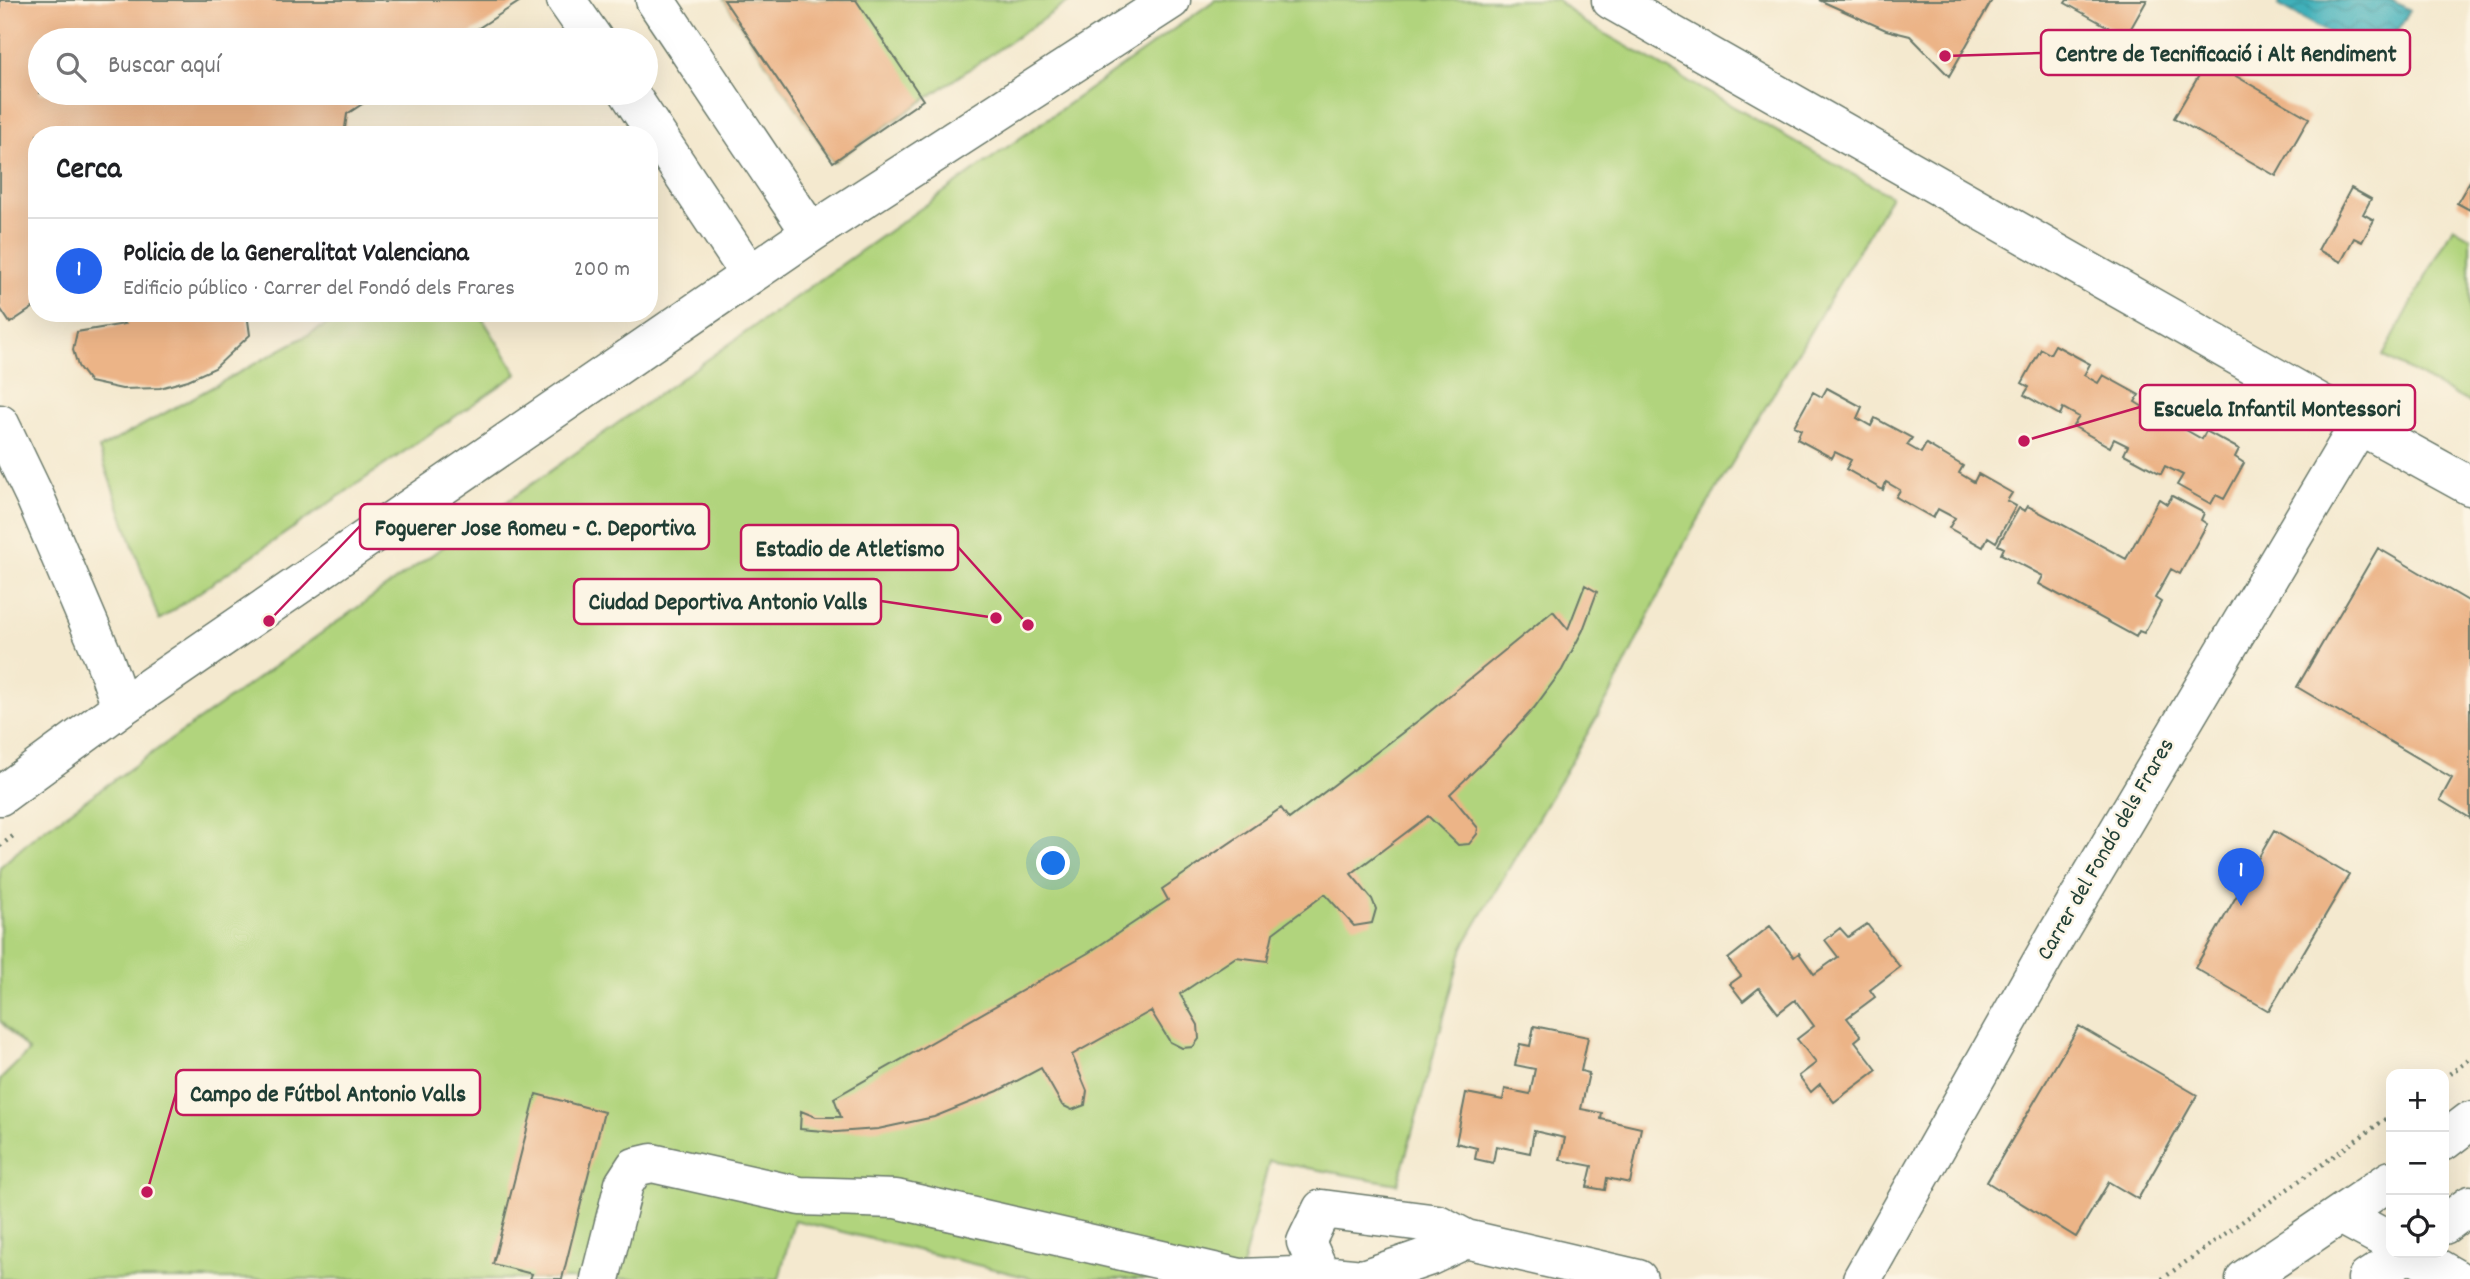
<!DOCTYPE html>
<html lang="es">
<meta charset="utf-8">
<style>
:root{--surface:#fff;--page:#f6f6f6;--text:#202124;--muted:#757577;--line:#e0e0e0;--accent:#2563eb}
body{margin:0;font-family:Dekko,sans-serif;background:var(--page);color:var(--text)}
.controls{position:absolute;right:21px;bottom:21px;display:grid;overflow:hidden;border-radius:14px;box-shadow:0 7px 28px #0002}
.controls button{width:63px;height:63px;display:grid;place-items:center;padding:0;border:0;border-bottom:2px solid var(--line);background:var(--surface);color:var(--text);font:35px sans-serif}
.you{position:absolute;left:1054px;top:864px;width:24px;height:24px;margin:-18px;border:5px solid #fff;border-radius:50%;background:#1a73e8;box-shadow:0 0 0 10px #1a73e833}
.badge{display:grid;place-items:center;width:46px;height:46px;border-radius:50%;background:var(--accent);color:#fff;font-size:23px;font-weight:700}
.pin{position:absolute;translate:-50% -58px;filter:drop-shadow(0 2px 4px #0008)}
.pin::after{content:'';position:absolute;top:37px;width:24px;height:21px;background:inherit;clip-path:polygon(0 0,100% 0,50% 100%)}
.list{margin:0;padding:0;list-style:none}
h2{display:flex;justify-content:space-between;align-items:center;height:91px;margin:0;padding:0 28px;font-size:30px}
h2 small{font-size:23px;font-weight:400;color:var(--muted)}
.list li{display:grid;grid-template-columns:46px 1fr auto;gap:21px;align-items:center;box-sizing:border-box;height:105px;padding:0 28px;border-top:2px solid var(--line)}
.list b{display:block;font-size:26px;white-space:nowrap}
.list p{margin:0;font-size:23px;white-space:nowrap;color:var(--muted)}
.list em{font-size:23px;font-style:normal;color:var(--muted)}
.icon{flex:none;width:38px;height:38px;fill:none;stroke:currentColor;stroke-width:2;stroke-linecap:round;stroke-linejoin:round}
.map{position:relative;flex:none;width:2470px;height:1279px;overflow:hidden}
.search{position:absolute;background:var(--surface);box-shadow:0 7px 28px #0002;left:28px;top:28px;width:630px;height:77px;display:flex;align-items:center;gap:18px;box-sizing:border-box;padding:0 24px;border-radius:38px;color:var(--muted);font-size:26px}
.panel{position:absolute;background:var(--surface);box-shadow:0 7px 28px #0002;left:28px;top:126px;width:630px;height:196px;border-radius:28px}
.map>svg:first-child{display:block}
</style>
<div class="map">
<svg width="2470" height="1279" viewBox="0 0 2470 1279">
<defs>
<pattern id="water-waves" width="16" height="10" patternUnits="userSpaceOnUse" patternTransform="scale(1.75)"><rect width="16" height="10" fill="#40b0ba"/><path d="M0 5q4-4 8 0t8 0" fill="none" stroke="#359098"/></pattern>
</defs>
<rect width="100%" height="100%" fill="#fcf5e5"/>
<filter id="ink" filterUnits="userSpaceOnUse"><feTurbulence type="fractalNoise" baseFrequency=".0143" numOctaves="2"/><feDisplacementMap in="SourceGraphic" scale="14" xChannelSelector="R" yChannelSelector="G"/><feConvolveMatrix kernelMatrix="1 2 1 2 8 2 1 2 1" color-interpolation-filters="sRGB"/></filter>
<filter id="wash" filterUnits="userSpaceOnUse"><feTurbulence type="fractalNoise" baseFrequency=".00686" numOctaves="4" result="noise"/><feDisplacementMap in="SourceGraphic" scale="28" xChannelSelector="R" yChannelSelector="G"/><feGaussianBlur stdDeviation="1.57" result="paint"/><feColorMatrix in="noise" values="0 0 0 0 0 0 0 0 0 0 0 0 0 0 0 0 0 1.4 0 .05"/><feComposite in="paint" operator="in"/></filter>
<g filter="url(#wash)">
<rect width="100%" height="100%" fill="#f4e9cf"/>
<!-- green -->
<path fill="#b1d47d" stroke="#688858" stroke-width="2" d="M 724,0 L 1071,0 L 833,162 Z
M 1215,0 L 1557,0 L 1584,22 L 1891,196 L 1684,544 L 1612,691 L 1463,947 L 1398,1184 L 1269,1161 L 1239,1279 L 1034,1279 L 794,1220 L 779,1279 L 0,1279 L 0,1080 L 29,1051 L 0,1021 L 0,867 L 35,836 Z
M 2453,227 L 2470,237 L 2470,403 L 2383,356 Z
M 348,313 L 479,313 L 517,374 L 159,620 L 99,449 Z"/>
<!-- water -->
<path fill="url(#water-waves)" stroke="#307677" stroke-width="2" d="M 2281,0 L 2391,0 L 2410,10 L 2380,62 L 2278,5 Z"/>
<g id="blocks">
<!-- building -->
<path fill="#ecb487" d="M 0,0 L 522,0 L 460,40 L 40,40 L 40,93 L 379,93 L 347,114 L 344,135 L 37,135 L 37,305 L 10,323 L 0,308 Z
M 724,0 L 856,0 L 923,100 L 833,162 Z
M 1819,0 L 1992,0 L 1949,76 L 1910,36 L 1886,30 Z
M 2067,0 L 2147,0 L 2126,37 L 2065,3 Z
M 2208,60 L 2309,118 L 2276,176 L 2174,118 Z
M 2470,181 L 2470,210 L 2457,203 Z
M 2351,188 L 2371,199 L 2363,214 L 2374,220 L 2362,242 L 2354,238 L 2341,262 L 2318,250 Z
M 108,313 L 247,313 L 250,335 L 215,368 L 188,380 L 160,388 L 122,389 L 90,382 L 78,366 L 73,350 L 77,332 L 125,324 Z
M 2055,345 L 2090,364 L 2084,375 L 2098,383 L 2103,375 L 2139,395 L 2135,402 L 2148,410 L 2154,401 L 2191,422 L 2186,430 L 2202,439 L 2206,431 L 2239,449 L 2235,457 L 2244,463 L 2224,499 L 2216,495 L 2211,504 L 2177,485 L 2183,475 L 2165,466 L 2161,474 L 2124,454 L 2128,446 L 2114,439 L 2110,447 L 2073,426 L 2079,417 L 2063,408 L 2060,415 L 2024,395 L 2029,387 L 2022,383 L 2041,349 L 2050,354 Z
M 1827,388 L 1862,407 L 1857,418 L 1871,426 L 1875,418 L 1912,438 L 1907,445 L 1921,453 L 1926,444 L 1963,466 L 1959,473 L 1974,482 L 1978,474 L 2012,493 L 2007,501 L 2016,506 L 1996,542 L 1988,537 L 1983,547 L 1949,528 L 1955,518 L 1938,509 L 1933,518 L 1896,497 L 1900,490 L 1886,482 L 1883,490 L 1846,469 L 1851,460 L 1835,452 L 1832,458 L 1797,439 L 1801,430 L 1794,426 L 1813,392 L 1822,397 Z
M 2172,496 L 2204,513 L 2201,520 L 2207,524 L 2180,574 L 2171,569 L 2155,598 L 2161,602 L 2144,633 L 2139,631 L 2136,637 L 2039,584 L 2043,576 L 2001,554 L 2004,548 L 1998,545 L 2019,508 L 2025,511 L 2028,506 L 2126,559 L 2159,499 L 2167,504 Z
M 2378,548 L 2470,602 L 2470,818 L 2440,800 L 2452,778 L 2297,687 Z
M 1585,585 L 1597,592 L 1583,630 L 1562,670 L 1534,708 L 1496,750 L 1450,794 L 1478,828 L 1477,834 L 1469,844 L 1458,845 L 1428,816 L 1351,874 L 1372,899 L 1376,909 L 1372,923 L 1354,926 L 1325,894 L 1273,933 L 1267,961 L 1236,957 L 1180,994 L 1198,1025 L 1199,1039 L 1193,1047 L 1182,1048 L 1170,1042 L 1151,1011 L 1072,1055 L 1087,1091 L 1085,1105 L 1072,1110 L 1062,1105 L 1041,1068 L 998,1091 L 934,1117 L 878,1129 L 836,1132 L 800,1129 L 801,1111 L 816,1117 L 841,1117 L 834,1098 L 1088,953 L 1168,900 L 1162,889 L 1281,808 L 1289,819 L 1423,717 L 1553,611 L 1568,629 Z
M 2274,831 L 2349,875 L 2269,1011 L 2195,968 Z
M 1867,924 L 1900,967 L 1870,990 L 1875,997 L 1847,1018 L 1861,1036 L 1855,1041 L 1877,1070 L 1834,1102 L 1820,1084 L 1811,1092 L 1799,1076 L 1816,1063 L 1797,1039 L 1814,1026 L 1795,1000 L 1778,1013 L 1759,988 L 1743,1001 L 1730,984 L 1741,976 L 1728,959 L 1770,926 L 1794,957 L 1799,953 L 1814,974 L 1838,957 L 1825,940 L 1840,928 L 1848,937 Z
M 1534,1026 L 1588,1037 L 1581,1071 L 1589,1073 L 1581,1109 L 1602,1113 L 1601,1119 L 1641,1128 L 1630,1183 L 1607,1178 L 1605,1190 L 1587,1187 L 1592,1166 L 1560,1160 L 1565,1138 L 1534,1131 L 1530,1153 L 1496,1146 L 1493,1163 L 1475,1159 L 1477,1148 L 1456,1143 L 1466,1093 L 1503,1100 L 1505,1089 L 1530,1094 L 1535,1069 L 1515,1065 L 1520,1044 L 1530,1046 Z
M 2079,1026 L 2197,1095 L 2138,1199 L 2109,1182 L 2076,1237 L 1987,1182 Z
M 536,1094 L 604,1112 L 562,1279 L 530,1279 L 532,1274 L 493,1264 Z"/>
</g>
</g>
<g filter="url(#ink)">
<use href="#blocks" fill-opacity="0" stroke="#6a796a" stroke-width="2"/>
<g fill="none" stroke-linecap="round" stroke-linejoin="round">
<defs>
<path id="minor" d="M 566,0 L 594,40
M 655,0 L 811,233
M 1611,0 L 2359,425 L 2470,486
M 629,93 L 750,275
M 0,424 L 35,497 L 105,661 L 121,707
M 0,796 L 121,707 L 811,233 L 1171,0
M 2444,1141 L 2470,1121
M 2341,1215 L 2391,1242
M 2444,1225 L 2470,1205
M 1466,1239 L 1430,1256 L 1363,1279 L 1321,1275 L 1306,1242 L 1322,1209 L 1438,1224 L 1466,1239 L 1638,1279
M 2411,1253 L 2456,1279
M 600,1279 L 624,1184 L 635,1167 L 652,1163 L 800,1196 L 896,1199 L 1240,1278 L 1321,1275
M 1862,1279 L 2056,936 L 2359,425
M 2245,1279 L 2391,1180
M 2367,1279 L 2407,1253"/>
</defs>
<!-- minor casing -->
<use href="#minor" stroke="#6a796a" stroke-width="41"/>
<!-- path -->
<path stroke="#6a796a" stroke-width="4.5" stroke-dasharray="2 5" stroke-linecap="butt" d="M 0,846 L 13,836
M 2444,1078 L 2470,1059
M 2162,1279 L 2391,1115"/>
<!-- minor -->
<use href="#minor" stroke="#fff" stroke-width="38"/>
</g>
</g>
<g text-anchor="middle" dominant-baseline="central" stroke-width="5" stroke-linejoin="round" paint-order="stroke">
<!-- street labels -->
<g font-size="23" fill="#1f3d34" stroke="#fcf5e5">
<text transform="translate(2107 850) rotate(-60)">Carrer del Fondó dels Frares</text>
</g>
</g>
<!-- callouts -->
<path fill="none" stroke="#c2185b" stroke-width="2.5" d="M1945 56L2041 53M2024 441L2140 407M269 621L360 526M1028 625L958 547M996 618L881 601M147 1192L176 1093"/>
<g fill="#c2185b" stroke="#fcf5e5" stroke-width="2.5">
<circle cx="1945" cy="56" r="7"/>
<circle cx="2024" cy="441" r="7"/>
<circle cx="269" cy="621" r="7"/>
<circle cx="1028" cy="625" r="7"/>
<circle cx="996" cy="618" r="7"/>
<circle cx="147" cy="1192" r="7"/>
</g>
<g fill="#fcf5e5" stroke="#c2185b" stroke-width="2.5">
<rect x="2041" y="30" width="369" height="45" rx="7"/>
<rect x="2140" y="385" width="275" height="45" rx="7"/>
<rect x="360" y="504" width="349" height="45" rx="7"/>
<rect x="741" y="525" width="217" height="45" rx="7"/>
<rect x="574" y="579" width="307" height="45" rx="7"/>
<rect x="176" y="1070" width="304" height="45" rx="7"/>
</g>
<g font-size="24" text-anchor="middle" font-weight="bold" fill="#1f3d34">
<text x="2226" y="61">Centre de Tecnificació i Alt Rendiment</text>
<text x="2277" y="416">Escuela Infantil Montessori</text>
<text x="535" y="535">Foguerer Jose Romeu - C. Deportiva</text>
<text x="850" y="556">Estadio de Atletismo</text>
<text x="728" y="609">Ciudad Deportiva Antonio Valls</text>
<text x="328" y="1101">Campo de Fútbol Antonio Valls</text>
</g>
</svg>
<div class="controls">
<button>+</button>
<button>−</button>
<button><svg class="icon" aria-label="locate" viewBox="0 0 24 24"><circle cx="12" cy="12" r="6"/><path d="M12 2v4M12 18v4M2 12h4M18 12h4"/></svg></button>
</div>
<div class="you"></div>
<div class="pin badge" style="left:2241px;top:906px">1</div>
<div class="search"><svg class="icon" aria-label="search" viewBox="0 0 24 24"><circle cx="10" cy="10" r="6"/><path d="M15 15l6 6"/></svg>Buscar aquí</div>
<section class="panel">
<h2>Cerca<small></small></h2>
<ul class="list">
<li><span class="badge">1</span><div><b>Policia de la Generalitat Valenciana</b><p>Edificio público · Carrer del Fondó dels Frares</p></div><em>200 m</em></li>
</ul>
</section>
</div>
